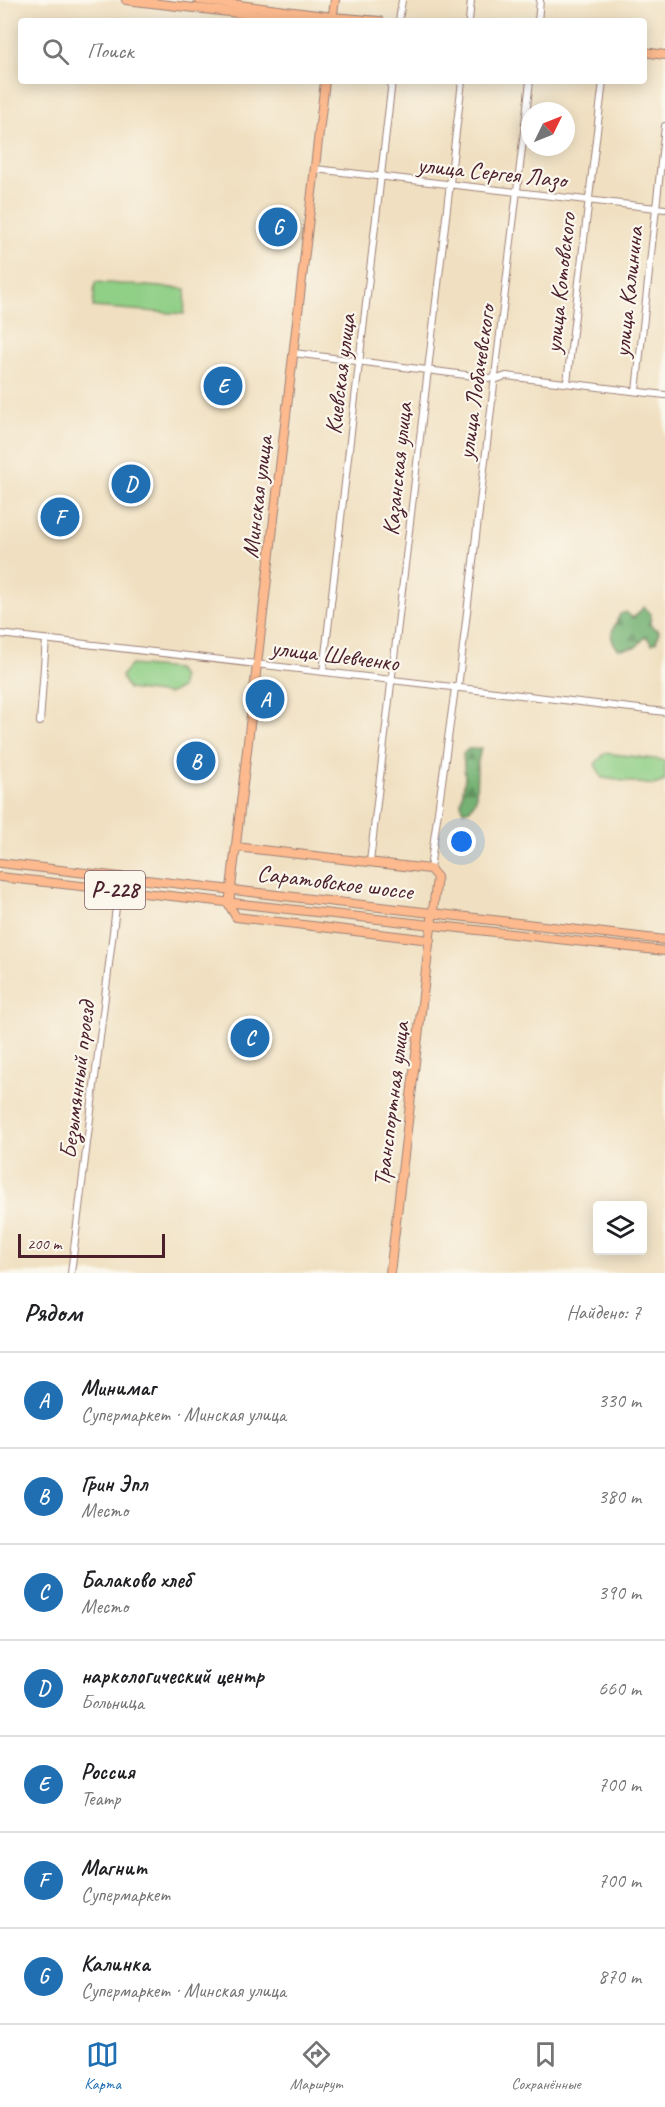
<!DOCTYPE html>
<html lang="ru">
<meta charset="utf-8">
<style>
:root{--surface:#fff;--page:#f2f2f2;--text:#202124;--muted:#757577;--line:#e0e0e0;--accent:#1f6fb2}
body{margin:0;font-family:Caveat,sans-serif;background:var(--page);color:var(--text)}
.controls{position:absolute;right:18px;bottom:18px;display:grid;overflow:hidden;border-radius:6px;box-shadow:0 3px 15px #0003}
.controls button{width:54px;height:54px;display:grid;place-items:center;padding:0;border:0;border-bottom:2px solid var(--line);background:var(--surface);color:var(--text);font:30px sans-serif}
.compass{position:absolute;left:521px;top:102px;width:54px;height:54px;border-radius:50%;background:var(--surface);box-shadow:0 3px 15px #0003;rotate:47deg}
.scale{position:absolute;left:18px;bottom:15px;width:147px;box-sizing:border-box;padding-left:6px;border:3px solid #4a1f2b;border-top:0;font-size:16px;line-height:21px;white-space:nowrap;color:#4a1f2b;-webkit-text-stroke:4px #fbf7ec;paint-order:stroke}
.you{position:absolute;left:462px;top:842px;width:21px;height:21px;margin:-15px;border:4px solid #fff;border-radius:50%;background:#1a73e8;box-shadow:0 0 0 9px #1a73e833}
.badge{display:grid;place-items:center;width:39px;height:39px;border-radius:50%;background:var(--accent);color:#fff;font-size:20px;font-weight:700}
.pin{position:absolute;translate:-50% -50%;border:3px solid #fff;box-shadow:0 2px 6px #0006}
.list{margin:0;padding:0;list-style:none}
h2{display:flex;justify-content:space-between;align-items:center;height:78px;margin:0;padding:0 24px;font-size:26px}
h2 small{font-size:20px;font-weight:400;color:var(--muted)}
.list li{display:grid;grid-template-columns:39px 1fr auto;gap:18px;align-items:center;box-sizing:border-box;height:96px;padding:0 24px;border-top:2px solid var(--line)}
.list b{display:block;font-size:22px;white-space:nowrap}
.list p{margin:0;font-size:20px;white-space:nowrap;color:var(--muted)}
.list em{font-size:20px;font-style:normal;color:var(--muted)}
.icon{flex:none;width:33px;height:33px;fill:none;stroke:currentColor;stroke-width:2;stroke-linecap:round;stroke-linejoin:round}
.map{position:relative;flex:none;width:665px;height:1273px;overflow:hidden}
.search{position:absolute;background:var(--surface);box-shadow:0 3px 15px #0003;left:18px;right:18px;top:18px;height:66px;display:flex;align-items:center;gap:15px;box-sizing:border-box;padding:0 21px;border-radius:6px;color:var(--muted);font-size:22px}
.sheet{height:750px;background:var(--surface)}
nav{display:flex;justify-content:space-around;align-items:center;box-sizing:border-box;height:84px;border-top:2px solid var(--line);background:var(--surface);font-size:16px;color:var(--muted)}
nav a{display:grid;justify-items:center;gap:3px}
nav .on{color:var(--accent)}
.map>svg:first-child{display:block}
</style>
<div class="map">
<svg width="665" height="1273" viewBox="0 0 665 1273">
<defs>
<pattern id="forest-firs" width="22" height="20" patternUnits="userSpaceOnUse" patternTransform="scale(1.5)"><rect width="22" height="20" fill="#74b273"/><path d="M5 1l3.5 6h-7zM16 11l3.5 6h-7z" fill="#61905f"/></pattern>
</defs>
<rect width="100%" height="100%" fill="#fbf7ec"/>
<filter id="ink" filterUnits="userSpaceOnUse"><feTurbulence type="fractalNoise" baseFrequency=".0167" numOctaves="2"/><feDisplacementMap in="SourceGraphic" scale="12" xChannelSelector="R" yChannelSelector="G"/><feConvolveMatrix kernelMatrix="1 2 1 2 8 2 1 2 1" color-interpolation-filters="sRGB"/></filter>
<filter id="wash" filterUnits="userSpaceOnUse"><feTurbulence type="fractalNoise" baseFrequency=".008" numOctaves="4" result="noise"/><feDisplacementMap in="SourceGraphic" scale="24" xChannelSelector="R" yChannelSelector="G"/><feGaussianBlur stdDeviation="1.35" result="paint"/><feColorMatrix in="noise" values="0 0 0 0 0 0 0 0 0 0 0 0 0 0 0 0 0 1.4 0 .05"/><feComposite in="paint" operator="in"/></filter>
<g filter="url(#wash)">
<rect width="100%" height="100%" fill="#f0e0c1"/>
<!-- forest -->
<path fill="url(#forest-firs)" stroke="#5f684f" stroke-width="1.5" d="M 644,607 L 651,614 L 650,625 L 659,631 L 656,642 L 652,644 L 646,636 L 636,647 L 619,649 C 605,636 614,629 620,614 L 626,612 L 633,618 Z
M 481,748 L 477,765 L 476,799 L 470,809 L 464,811 L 461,803 L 465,777 L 463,754 L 468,749 Z"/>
<!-- pitch -->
<path fill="#90cf86" stroke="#6d7758" stroke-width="1.5" d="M 95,282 L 186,289 L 184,314 L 93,307 Z
M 131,665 L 176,669 L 182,677 L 181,688 L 168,694 L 128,689 L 121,676 Z
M 605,753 L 662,760 L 665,762 L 665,781 L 654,785 L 602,778 L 595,764 Z"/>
</g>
<g filter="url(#ink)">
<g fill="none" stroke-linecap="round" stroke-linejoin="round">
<defs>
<path id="minor" d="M 399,21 L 402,0
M 469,21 L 471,0
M 538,21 L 540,0
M 315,169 L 665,209
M 294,353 L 497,379 L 506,376 L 665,395
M 567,382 L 603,81
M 636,391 L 665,126
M 0,634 L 665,712
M 323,672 L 392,81
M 458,688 L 530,81
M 40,722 L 46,639
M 370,862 L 462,81
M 430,869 L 455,688
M 71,1273 L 118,891"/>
<path id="major" d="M 126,0 L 305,21
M 199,0 L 333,17
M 332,20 L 335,0
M 326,21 L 333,17 L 380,21
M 644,52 L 665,55
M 325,81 L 229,905 L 236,917 L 430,940
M 236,847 L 430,869 L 437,877 L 390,1273
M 0,863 L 665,940
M 0,877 L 665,951"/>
</defs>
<!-- minor casing -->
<use href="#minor" stroke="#9d8076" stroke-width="8"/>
<!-- major casing -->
<use href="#major" stroke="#9d8076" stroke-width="10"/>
<!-- minor -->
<use href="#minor" stroke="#fff" stroke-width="6"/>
<!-- major -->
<use href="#major" stroke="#fcba8e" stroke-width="8"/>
</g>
</g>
<g text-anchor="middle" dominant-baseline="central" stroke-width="4.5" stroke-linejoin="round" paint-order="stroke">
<!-- shield labels -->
<rect fill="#fbf7ec" stroke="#7f6065" stroke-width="1.5" x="85" y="871" width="60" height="38" rx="4.5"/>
<g font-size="22" font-weight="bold" fill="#4a1f2b">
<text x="115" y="890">Р-228</text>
</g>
<!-- street labels -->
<g font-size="24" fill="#4a1f2b" stroke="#fbf7ec">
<text transform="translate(492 172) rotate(6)">улица Сергея Лазо</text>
<text transform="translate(560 283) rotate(-84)">улица Котовского</text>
<text transform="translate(628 292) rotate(-84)">улица Калинина</text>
<text transform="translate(340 374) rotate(-83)">Киевская улица</text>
<text transform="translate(476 382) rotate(-82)">улица Лобачевского</text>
<text transform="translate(397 469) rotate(-84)">Казанская улица</text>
<text transform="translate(257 497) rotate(-83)">Минская улица</text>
<text transform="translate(335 655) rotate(7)">улица Шевченко</text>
<text transform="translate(335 882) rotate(7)">Саратовское шоссе</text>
<text transform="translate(77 1080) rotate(-83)">Безымянный проезд</text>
<text transform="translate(391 1104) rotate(-83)">Транспортная улица</text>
</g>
</g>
</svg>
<div class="controls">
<button><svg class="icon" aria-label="layers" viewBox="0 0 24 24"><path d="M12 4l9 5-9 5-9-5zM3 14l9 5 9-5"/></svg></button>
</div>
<svg class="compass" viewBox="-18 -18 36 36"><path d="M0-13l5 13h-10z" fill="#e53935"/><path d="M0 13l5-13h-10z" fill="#757577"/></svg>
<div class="scale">200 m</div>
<div class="you"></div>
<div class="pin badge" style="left:265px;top:699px">A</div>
<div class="pin badge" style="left:196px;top:761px">B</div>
<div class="pin badge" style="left:250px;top:1038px">C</div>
<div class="pin badge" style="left:131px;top:484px">D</div>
<div class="pin badge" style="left:223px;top:386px">E</div>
<div class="pin badge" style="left:60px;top:517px">F</div>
<div class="pin badge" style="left:278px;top:227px">G</div>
<div class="search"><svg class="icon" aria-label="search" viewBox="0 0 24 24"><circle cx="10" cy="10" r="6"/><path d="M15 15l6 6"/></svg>Поиск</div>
</div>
<section class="sheet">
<h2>Рядом<small>Найдено: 7</small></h2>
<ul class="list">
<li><span class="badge">A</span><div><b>Минимаг</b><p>Супермаркет · Минская улица</p></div><em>330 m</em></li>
<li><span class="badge">B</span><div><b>Грин Эпл</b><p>Место</p></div><em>380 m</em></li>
<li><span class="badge">C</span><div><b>Балаково хлеб</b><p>Место</p></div><em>390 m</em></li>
<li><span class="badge">D</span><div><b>наркологический центр</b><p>Больница</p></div><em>660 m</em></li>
<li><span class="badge">E</span><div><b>Россия</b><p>Театр</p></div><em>700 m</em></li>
<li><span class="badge">F</span><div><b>Магнит</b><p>Супермаркет</p></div><em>700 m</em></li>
<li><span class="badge">G</span><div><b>Калинка</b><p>Супермаркет · Минская улица</p></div><em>870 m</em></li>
</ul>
</section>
<nav>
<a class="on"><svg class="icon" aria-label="map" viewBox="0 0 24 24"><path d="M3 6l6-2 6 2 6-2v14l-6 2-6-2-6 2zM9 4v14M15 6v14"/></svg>Карта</a>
<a><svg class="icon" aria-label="directions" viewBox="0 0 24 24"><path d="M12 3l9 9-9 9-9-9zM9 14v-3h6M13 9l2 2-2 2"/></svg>Маршрут</a>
<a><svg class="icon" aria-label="saved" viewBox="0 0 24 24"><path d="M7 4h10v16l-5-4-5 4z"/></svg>Сохранённые</a>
</nav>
